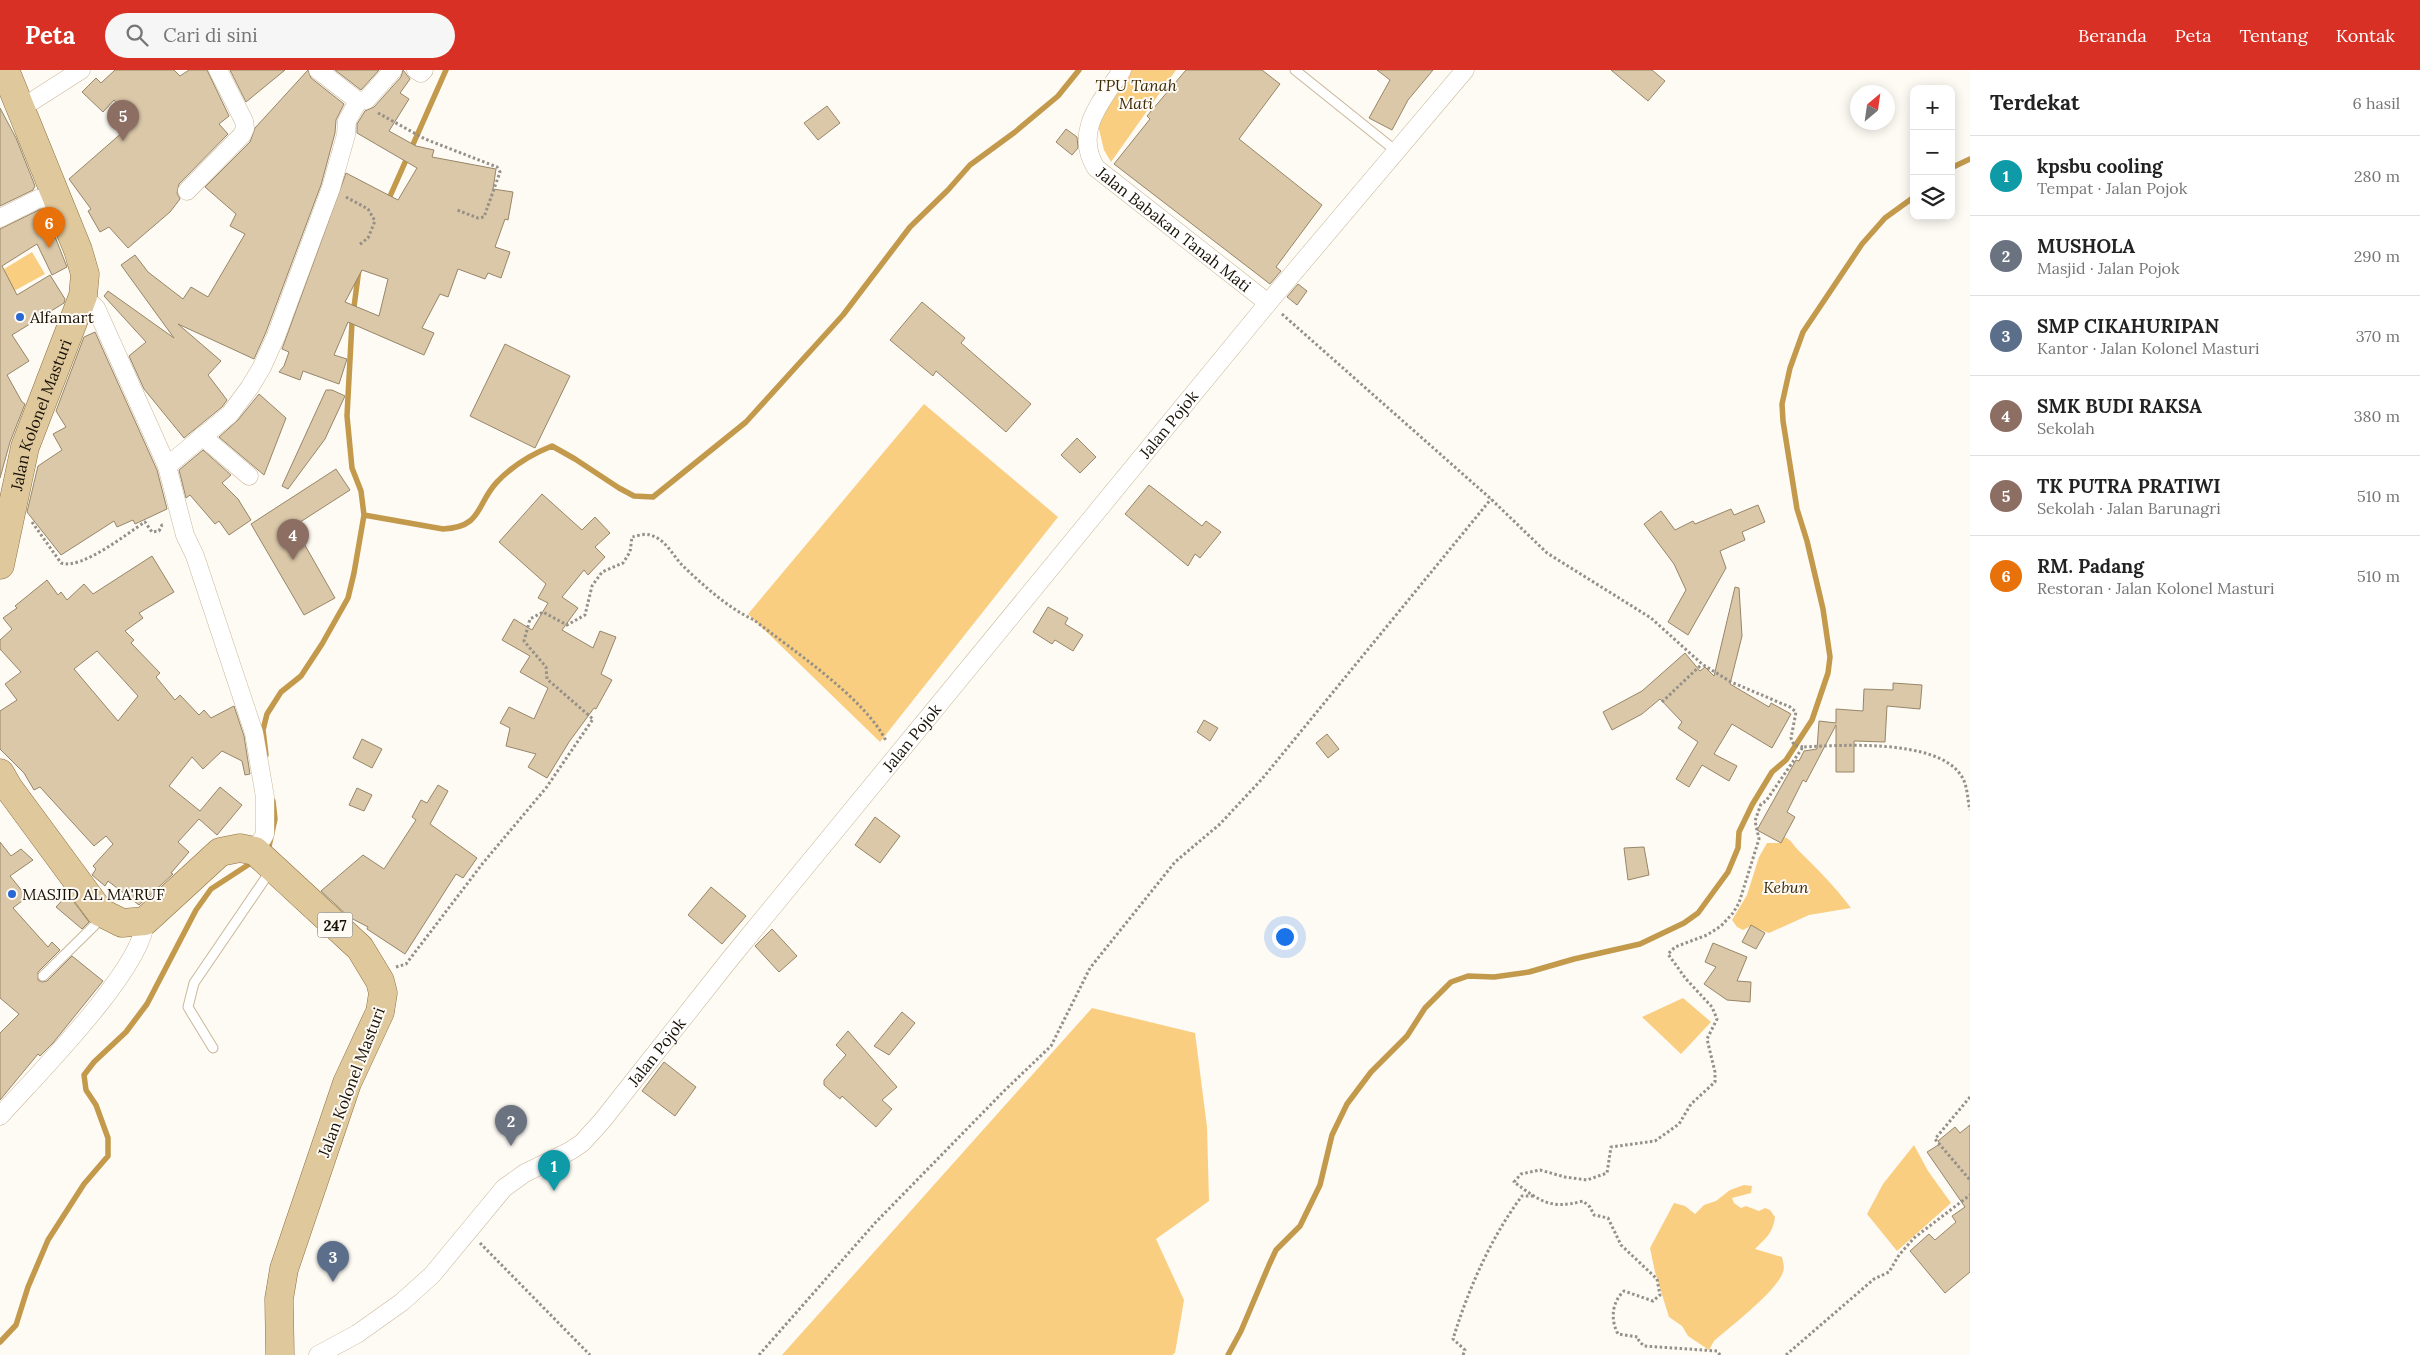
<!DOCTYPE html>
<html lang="id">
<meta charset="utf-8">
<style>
:root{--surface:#fff;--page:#f6f6f6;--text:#222;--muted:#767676;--line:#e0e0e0;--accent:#d93025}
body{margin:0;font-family:Lora,serif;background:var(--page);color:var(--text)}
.controls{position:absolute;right:15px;top:15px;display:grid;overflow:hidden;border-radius:10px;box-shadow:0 2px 12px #0003}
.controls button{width:45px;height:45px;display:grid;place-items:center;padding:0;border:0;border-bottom:1px solid var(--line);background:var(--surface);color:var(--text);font:25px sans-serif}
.compass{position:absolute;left:1850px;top:15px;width:45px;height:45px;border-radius:50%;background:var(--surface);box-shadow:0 2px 12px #0003;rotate:29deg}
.you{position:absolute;left:1284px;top:866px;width:18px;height:18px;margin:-12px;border:4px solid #fff;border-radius:50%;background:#1a73e8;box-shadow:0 0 0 8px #1a73e833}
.badge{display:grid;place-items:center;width:32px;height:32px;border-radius:50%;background:var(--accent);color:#fff;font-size:16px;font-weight:700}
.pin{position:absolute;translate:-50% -41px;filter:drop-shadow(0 1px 2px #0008)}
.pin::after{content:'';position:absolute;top:26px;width:18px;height:15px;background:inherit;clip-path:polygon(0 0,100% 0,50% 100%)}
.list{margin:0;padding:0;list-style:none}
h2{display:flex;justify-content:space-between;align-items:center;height:65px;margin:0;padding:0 20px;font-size:21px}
h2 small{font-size:16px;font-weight:400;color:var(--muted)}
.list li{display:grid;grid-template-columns:32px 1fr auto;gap:15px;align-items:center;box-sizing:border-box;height:80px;padding:0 20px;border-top:1px solid var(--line)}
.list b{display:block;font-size:19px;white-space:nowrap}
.list p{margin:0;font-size:16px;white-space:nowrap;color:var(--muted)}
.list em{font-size:16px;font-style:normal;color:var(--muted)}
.icon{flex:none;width:28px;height:28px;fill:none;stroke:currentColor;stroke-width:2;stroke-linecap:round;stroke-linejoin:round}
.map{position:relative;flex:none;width:1970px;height:1285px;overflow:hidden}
header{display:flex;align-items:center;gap:30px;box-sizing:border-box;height:70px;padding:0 25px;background:var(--accent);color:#fff}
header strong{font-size:24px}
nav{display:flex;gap:28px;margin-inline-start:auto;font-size:18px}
.search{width:350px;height:45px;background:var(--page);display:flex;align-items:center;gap:12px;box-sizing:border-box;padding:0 18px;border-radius:28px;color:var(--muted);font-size:19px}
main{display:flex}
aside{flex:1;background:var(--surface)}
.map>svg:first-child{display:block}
</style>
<header>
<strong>Peta</strong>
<div class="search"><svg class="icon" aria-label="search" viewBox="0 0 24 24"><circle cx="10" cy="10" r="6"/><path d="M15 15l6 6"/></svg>Cari di sini</div>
<nav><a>Beranda</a><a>Peta</a><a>Tentang</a><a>Kontak</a></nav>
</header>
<main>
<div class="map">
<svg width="1970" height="1285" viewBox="0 0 1970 1285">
<rect width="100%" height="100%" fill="#fefaf4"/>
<!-- green -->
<path fill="#face81" d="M 1130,0 L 1176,0 L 1111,92 L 1104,80 L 1096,47 Z
M 32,182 L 45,204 L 14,221 L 4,199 Z
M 924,334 L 1058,447 L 880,672 L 748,544 Z
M 1784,767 C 1791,769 1793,775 1798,780 C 1819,801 1833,814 1851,838 L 1809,845 L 1769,863 L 1751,856 L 1743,860 L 1737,857 L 1732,850 L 1747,825 L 1759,787 L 1767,773 L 1781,773 Z
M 1683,928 L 1711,952 L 1681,984 L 1642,947 Z
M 1092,938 L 1195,963 L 1207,1057 L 1209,1131 L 1156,1169 L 1184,1230 L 1175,1283 L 1172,1285 L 782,1285 Z
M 1914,1075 L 1928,1101 L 1951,1133 L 1897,1181 L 1867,1144 L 1883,1114 Z
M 1744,1115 L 1752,1116 L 1751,1123 L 1732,1128 L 1734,1133 L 1741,1138 L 1746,1136 L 1759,1141 L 1765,1138 L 1770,1140 L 1775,1147 C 1773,1163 1766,1168 1755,1179 L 1782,1187 C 1783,1192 1785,1197 1783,1202 C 1777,1221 1731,1256 1714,1271 L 1709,1280 L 1688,1266 L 1682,1256 L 1669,1247 L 1655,1202 L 1650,1178 L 1674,1133 L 1685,1136 L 1695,1144 L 1704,1135 L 1716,1131 L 1730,1120 Z"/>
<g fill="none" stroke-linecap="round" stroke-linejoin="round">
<!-- stream -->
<path stroke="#c3994b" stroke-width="5.5" d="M 1951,98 L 1970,89
M 387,133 L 446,0
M 364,445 L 443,459 C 483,457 476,434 497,412 C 513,395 532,384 552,376 L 575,389 L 619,418 L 634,426 L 653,427 L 746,352 L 843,245 L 910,157 L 948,120 L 970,95 L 1015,62 L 1058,26 L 1079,0
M 266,685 L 263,660 L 267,644 L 281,622 L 301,606 L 322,574 L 348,528 L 354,503 L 364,445 L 361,421 L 352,398 L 347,346 L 352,252 L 359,199
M 268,781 L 275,749 L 273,731
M 0,1272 L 16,1255 L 28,1217 L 48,1170 L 84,1114 L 108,1086 L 108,1068 L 96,1035 L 86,1020 L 84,1005 L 94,992 L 126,962 L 147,934 L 196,840 L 211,819 L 254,791
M 1228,1285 L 1241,1261 L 1269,1195 L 1276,1180 L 1300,1156 L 1320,1115 L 1332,1065 L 1347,1034 L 1371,1002 L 1407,966 L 1425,938 L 1451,912 L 1468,906 L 1494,907 L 1529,902 L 1574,889 L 1640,874 L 1684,853 L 1698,843 L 1728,802 L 1738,778 L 1739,762 L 1752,735 L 1772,702 L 1786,690 L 1812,650 L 1828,603 L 1830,587 L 1823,539 L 1807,471 L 1797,439 L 1783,351 L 1782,334 L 1790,298 L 1803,262 L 1862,174 L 1885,148 L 1914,127"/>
</g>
<!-- building -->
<path fill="#dbc8a9" stroke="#978668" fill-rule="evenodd" d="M 115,0 L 174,0 L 180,6 L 189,0 L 207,0 L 229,46 L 219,54 L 228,64 L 179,114 L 177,123 L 180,129 L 170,142 L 128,178 L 109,157 L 100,162 L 88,141 L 91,139 L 69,109 L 132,54 L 114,30 L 103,42 L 82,22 L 96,8 L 101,13 Z
M 230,0 L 285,0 L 246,32 Z
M 308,0 L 311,8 L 344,34 L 336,50 L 335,63 L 321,115 L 266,262 L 254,289 L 178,254 L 221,291 L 208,305 L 227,330 L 222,337 L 184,368 L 144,319 L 129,286 L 146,272 L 104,226 L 108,221 L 174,268 L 121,195 L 135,185 L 148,202 L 183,229 L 191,217 L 208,227 L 245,164 L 230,156 L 236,144 L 205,117 L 250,72 L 255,58 Z
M 335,0 L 379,0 L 361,20 Z
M 403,0 L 410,9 L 400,23 L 409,29 L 389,61 L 416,76 L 434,80 L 432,87 L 496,99 L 493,119 L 513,122 L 508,150 L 505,149 L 495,177 L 510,182 L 501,208 L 488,203 L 485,209 L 458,199 L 448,227 L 440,224 L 422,258 L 434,263 L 424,285 L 348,252 L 334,285 L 347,289 L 339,314 L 303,301 L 300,310 L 279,302 L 284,296 L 289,282 L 282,279 L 346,103 L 398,130 L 417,98 L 357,63 L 357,54 L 365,41 L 374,37 L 401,7 ZM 362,200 L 388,209 L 379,246 L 345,232 Z
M 1186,0 L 1262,0 L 1280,14 L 1239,69 L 1322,135 L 1276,197 L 1281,201 L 1270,214 L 1114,94 L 1150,49 L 1147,46 Z
M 1377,0 L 1433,0 L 1408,30 L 1392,60 L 1369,48 L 1390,10 Z
M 1611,0 L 1652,0 L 1665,11 L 1648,31 Z
M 827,36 L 840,53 L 818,70 L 804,53 Z
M 0,38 L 16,68 L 35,116 L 33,120 L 0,136 Z
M 1066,59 L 1077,67 L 1078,78 L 1072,85 L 1056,72 Z
M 41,139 L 44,139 L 67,197 L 52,205 L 37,174 L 2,196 L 17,225 L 50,205 L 65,229 L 64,233 L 12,265 L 29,291 L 7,305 L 22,332 L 25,334 L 10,372 L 0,408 L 0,159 Z
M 1298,214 L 1307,221 L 1297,235 L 1287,227 Z
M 922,232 L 965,268 L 961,273 L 1031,334 L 1006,362 L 936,301 L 933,306 L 890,270 Z
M 95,262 L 157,400 L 167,439 L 135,454 L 133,450 L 117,457 L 114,451 L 61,485 L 27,442 L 38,396 L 62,380 L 53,364 L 66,357 L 56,341 L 84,267 Z
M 505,274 L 570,306 L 535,378 L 470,346 Z
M 326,320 L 332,320 L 345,326 L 325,369 L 288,419 L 282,416 Z
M 259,324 L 286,348 L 264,405 L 219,367 L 238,350 Z
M 1077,368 L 1096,387 L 1080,403 L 1061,385 Z
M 203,380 L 231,405 L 222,413 L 238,429 L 251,450 L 229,465 L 219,451 L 215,454 L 190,425 L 186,428 L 179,400 Z
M 336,399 L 350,420 L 294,456 L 335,528 L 304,545 L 251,454 Z
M 1149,415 L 1202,456 L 1206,451 L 1221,462 L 1200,488 L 1195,484 L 1188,496 L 1125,444 Z
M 542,424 L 582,460 L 595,447 L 610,463 L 595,477 L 605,487 L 588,505 L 584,500 L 562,527 L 578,538 L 562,560 L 593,578 L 600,561 L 616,567 L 601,604 L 612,610 L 596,639 L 594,638 L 569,672 L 547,708 L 528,697 L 536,684 L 506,676 L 510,658 L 500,653 L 509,637 L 534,649 L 548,618 L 520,602 L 530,586 L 502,570 L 514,549 L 532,560 L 548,533 L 538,528 L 546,514 L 499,472 Z
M 1758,435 L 1765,452 L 1742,462 L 1745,470 L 1720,481 L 1726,498 L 1688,565 L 1668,552 L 1686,520 L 1674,494 L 1644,454 L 1661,441 L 1675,460 L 1693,451 L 1695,454 L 1731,439 L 1734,445 Z
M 152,486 L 174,522 L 139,543 L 143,548 L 125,561 L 134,570 L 131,573 L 160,603 L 156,607 L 175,630 L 180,625 L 199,645 L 204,640 L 211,648 L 234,636 L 244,666 L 250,704 L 245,705 L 242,691 L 222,681 L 203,699 L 192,687 L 169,716 L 200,741 L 220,717 L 242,735 L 217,765 L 199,749 L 178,772 L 189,782 L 171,803 L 173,804 L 139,835 L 108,811 L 105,816 L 92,805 L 96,799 L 93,796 L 113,774 L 106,766 L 94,776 L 40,717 L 34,720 L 24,703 L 0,679 L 0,641 L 17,630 L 5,614 L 21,602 L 0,579 L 0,570 L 12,559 L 3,548 L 17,538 L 15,536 L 47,510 L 58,525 L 61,522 L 67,530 L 84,514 L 93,524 ZM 97,581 L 138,626 L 118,651 L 74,599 Z
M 1735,517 L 1739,518 L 1742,566 L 1730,614 L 1769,637 L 1771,633 L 1791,644 L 1772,678 L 1732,654 L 1714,684 L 1737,696 L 1729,711 L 1702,695 L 1689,717 L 1676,709 L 1698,672 L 1678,658 L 1682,652 L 1660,629 L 1642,644 L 1612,660 L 1603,642 L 1642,621 L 1685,583 L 1700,601 L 1705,597 L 1714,606 Z
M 1048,537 L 1068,548 L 1065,554 L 1083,565 L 1073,581 L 1055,570 L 1052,574 L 1033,562 Z
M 1893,613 L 1922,615 L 1920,639 L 1887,636 L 1885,672 L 1854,671 L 1854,702 L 1836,702 L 1836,655 L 1806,712 L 1803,710 L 1787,742 L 1795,747 L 1781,773 L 1757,760 L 1796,690 L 1799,691 L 1804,681 L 1817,679 L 1819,651 L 1836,653 L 1836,639 L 1863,641 L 1864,619 L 1893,620 Z
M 1204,650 L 1218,658 L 1210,671 L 1197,662 Z
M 1327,664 L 1339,679 L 1328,688 L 1316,673 Z
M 362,669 L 382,679 L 372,698 L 353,688 Z
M 438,715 L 448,721 L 430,754 L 477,788 L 463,808 L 456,804 L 405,884 L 367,859 L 368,857 L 349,847 L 321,821 L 363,785 L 384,799 L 416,750 L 412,747 L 421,730 L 427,733 Z
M 357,718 L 372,725 L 364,741 L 349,735 Z
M 875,747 L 900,766 L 880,793 L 855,775 Z
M 0,772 L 11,786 L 21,779 L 33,790 L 10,806 L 27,827 L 13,838 L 48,877 L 52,872 L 60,880 L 38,902 L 38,910 L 42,912 L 47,911 L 72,886 L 103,911 L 53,973 L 40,986 L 38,984 L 0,1030 L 0,963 L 19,944 L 0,928 Z
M 1644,777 L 1649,805 L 1628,810 L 1624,778 Z
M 711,817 L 746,846 L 722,874 L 688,845 Z
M 68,824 L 89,852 L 82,859 L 56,837 Z
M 1751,855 L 1765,863 L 1756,879 L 1742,872 Z
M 772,859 L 797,886 L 779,902 L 755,876 Z
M 1713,873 L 1747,887 L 1737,911 L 1751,912 L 1750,932 L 1727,930 L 1704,914 L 1716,897 L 1705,892 Z
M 902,942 L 915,953 L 889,985 L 874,976 Z
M 848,961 L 897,1017 L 882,1030 L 892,1039 L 876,1057 L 842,1026 L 840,1029 L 824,1015 L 824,1010 L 846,985 L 836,975 Z
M 664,992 L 696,1017 L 675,1046 L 642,1021 Z
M 1970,1055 L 1970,1202 L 1945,1223 L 1910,1181 L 1929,1164 L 1935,1170 L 1956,1152 L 1952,1146 L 1965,1137 L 1927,1082 L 1940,1074 L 1938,1071 L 1955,1057 L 1960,1063 Z"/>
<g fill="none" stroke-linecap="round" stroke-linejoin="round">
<defs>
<path id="lane" d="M 1295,0 L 1396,81
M 43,906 L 103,847
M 213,978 L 188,937 L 194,913 L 271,800"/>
<g id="street">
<path d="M 318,0 L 358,31"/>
<path d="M 416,0 L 421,3 L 424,0"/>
<path id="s1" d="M 1122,0 C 1102,31 1073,61 1096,98 L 1268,233"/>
<path d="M 20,39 L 81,0"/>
<path d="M 187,121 L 242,65 L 245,58 L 244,51 L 218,0"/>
<path d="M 0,148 L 38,129 L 56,128"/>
<path d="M 83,226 L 96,238 L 167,396 L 185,465 L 195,486 L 254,663 L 265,727 L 265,764 L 255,781"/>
<path d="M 202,366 L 249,406"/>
<path d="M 167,396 L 230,344 L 250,317 L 262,297 L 276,266 L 331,118 L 346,65 L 347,51 L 358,31 L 366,30 L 393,0"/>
<path d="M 0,1046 C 34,1008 144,898 145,851"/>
<path id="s2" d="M 318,1285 L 357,1264 L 402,1232 L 432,1205 L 504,1118 L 525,1103 L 570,1081 L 582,1073 L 602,1051 L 730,889 L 1268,233 L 1465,0"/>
</g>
<g id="primary">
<path id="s3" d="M 0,495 L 25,377 L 83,226 L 85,204 L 78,180 L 5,0"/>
<path d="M 0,703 L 8,717 L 100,842 L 122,853 L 145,851 L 220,782 L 240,778 L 255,781 L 360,878 L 380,911 L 383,923 L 380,942 L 347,1013 L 284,1199 L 279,1229 L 280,1285"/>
</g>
</defs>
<!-- lane casing -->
<use href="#lane" stroke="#cab798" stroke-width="11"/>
<!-- street casing -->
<use href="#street" stroke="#cab798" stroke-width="19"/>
<!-- primary casing -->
<use href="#primary" stroke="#8d713e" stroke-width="29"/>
<!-- path -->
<path stroke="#948f87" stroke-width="3" stroke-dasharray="2.5 2.5" stroke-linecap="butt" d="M 378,43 L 425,69 L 497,97 L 500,102 L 484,147 L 478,148 L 457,140
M 346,127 L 368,139 L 375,151 L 368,168 L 359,175
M 1282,244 L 1491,429 L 1547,483 L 1651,548 L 1702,594 L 1731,612 L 1790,637 L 1796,642 L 1791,668 L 1794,675 L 1803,677
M 32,452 L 61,493 C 82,500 126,464 145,452 L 152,462 L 159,461 L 162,455 L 165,455
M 1662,632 L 1702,594
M 396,897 L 406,894 L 483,793 L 546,718 L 593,649 L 547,609 L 546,597 L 524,571 L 530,549 L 543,542 L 567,555 L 585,545 L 592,516 L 602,502 L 623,493 L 630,482 L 632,467 C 637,466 645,463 650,465 C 666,469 673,486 683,496 C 704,516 728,538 754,550 C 791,579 866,629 886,671
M 1970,1027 L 1935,1069 L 1970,1110
M 480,1173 L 590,1285
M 759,1285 L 875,1153 L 1004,1021 L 1051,976 L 1090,898 L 1175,792 L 1220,754 L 1262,709 L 1491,429
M 1463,1285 L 1465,1280 L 1453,1269 C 1468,1220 1491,1167 1522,1126 L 1533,1126
M 1720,1285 L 1717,1281 L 1644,1276 L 1639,1271 L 1638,1267 L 1618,1264 C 1610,1249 1612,1232 1624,1221 L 1653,1231 L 1660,1225 L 1657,1209 L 1621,1175 L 1608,1148 L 1594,1145 L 1590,1137 L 1583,1131 C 1550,1140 1540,1131 1514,1112 L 1521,1104 L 1540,1100 L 1565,1107 L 1587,1110 L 1607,1103 L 1611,1077 L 1655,1071 L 1679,1054 L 1691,1034 L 1715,1012 L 1715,1002 L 1707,969 L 1717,949 L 1712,937 L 1686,909 L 1668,884 L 1675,877 L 1707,865 L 1721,856 L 1733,843 L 1739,833 L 1759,769 L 1755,751 L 1761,734 L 1766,731 L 1803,677 C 1842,675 1935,669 1960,704 C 1968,714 1967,728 1970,740
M 1786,1285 L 1874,1209 L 1889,1202 L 1899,1185 L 1914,1168 L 1970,1125"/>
<!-- lane -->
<use href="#lane" stroke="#fff" stroke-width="9"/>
<!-- street -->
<use href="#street" stroke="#fff" stroke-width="18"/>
<!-- primary -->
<use href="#primary" stroke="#e0c89d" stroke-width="28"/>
</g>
<!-- markers -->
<g fill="#2967d4" stroke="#fefaf4" stroke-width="2">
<circle cx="20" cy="247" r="5"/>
<circle cx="12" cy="824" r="5"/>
</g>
<g text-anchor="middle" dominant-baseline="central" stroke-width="4" stroke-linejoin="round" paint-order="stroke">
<!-- shield labels -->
<rect fill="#fefaf4" stroke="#5d574d" stroke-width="1" x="317.5" y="842.5" width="35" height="25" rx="4"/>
<g font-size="15" font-weight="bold" fill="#181106">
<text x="335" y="855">247</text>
</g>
<!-- park labels -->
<g font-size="16" font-style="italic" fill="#3d2b08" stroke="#fefaf4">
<text x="1136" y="15">TPU Tanah<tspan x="1136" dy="18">Mati</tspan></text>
<text x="1786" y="817">Kebun</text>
</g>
<!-- street labels -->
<g font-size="16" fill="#181106" stroke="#fefaf4">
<text stroke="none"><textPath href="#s1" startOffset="208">Jalan Babakan Tanah Mati</textPath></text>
<text stroke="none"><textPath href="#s3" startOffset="156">Jalan Kolonel Masturi</textPath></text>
<text stroke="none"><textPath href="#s2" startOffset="1271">Jalan Pojok</textPath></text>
<text stroke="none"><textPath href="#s2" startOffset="866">Jalan Pojok</textPath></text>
<text stroke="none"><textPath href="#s2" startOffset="461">Jalan Pojok</textPath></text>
<text transform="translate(351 1012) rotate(-69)">Jalan Kolonel Masturi</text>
</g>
<!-- poi labels -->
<g font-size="16" fill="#181106" stroke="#fefaf4" text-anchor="start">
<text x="30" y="247">Alfamart</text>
<text x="22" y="824">MASJID AL MA'RUF</text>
</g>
</g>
</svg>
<div class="controls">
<button>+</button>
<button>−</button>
<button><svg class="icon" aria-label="layers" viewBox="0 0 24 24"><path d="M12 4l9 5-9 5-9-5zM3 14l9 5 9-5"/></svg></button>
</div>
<svg class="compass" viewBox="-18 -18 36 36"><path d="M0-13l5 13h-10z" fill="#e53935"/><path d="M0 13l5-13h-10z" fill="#767676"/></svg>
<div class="you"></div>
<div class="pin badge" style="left:554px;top:1121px;background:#0f9aa8">1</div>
<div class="pin badge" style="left:511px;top:1076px;background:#6b7280">2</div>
<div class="pin badge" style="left:333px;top:1212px;background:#5c6f8a">3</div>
<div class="pin badge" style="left:293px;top:490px;background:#8d6e63">4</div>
<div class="pin badge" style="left:123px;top:71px;background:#8d6e63">5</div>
<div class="pin badge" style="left:49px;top:178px;background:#e8710a">6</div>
</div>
<aside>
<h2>Terdekat<small>6 hasil</small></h2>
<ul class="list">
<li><span class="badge" style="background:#0f9aa8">1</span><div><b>kpsbu cooling</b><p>Tempat · Jalan Pojok</p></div><em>280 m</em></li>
<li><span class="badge" style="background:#6b7280">2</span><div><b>MUSHOLA</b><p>Masjid · Jalan Pojok</p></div><em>290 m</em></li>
<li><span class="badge" style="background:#5c6f8a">3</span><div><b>SMP CIKAHURIPAN</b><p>Kantor · Jalan Kolonel Masturi</p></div><em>370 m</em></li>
<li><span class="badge" style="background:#8d6e63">4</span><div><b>SMK BUDI RAKSA</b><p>Sekolah</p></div><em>380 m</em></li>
<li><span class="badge" style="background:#8d6e63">5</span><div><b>TK PUTRA PRATIWI</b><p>Sekolah · Jalan Barunagri</p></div><em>510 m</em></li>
<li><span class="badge" style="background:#e8710a">6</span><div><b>RM. Padang</b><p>Restoran · Jalan Kolonel Masturi</p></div><em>510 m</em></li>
</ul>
</aside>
</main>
